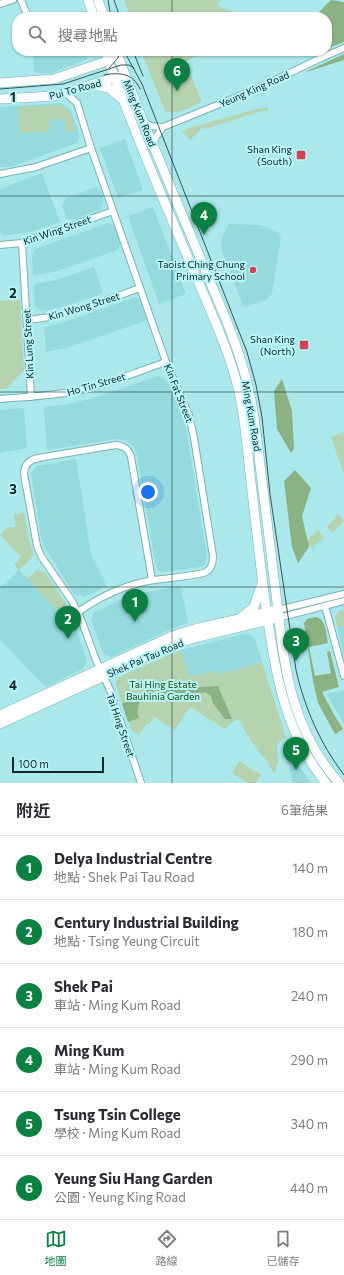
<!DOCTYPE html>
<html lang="zh-TW">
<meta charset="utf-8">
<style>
:root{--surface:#fff;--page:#f2f2f3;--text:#2b2b33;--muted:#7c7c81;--line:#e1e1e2;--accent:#0b8043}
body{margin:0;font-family:Commissioner,"Noto Sans TC",sans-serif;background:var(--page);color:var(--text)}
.scale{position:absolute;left:12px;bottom:10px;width:92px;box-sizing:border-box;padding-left:4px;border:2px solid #0e2628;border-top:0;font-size:11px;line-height:14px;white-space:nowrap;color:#0e2628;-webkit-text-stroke:3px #b8f5f8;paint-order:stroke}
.you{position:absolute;left:148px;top:492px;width:14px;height:14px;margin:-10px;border:3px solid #fff;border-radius:50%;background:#1a73e8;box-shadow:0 0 0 6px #1a73e833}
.badge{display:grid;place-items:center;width:26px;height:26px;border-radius:50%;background:var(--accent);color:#fff;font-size:13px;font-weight:700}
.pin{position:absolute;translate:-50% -33px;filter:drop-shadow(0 1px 2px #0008)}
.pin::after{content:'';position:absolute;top:21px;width:14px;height:12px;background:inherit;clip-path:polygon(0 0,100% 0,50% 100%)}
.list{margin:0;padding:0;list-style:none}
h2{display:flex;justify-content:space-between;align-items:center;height:52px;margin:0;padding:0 16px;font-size:17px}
h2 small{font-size:13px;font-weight:400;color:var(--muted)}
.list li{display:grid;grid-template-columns:26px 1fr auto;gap:12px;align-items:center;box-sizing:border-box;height:64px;padding:0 16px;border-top:1px solid var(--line)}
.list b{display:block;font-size:15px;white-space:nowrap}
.list p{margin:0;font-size:13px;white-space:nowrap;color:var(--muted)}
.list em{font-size:13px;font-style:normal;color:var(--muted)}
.icon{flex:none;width:22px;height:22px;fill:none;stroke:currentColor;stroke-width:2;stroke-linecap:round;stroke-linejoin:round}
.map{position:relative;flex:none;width:344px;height:783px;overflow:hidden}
.search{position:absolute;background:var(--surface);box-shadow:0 1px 3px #0004;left:12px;right:12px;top:12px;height:44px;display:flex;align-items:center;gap:10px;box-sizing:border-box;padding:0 14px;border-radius:16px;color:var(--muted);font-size:15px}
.sheet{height:436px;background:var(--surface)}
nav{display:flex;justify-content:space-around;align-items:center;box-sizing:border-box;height:56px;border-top:1px solid var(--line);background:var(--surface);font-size:11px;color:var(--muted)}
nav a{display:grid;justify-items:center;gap:2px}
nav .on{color:var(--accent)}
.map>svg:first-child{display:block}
</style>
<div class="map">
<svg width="344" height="783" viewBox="0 0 344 783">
<rect width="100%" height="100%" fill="#abe8eb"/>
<!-- built -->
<path fill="#94dade" d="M 33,51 L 88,51 L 89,55 L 86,60 L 52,73 L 34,73 Z
M 61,103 L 70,109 L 80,135 L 77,143 L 10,167 L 0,167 L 0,107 Z
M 125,139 L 143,190 L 118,198 L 100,148 Z
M 42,173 L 60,222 L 34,231 L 4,236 L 0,232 L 0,189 Z
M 97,187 L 101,191 L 104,201 L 100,210 L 72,220 L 67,219 L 62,206 L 66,198 Z
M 153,207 L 186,294 L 159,304 L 128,216 Z
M 108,223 L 115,226 L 121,243 L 118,250 L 54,272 L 33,275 L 32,255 L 35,249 Z
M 229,224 L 261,225 L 278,233 L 281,237 L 272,293 L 267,299 L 246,307 L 243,305 L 221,248 L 222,237 Z
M 94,267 L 103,293 L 70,305 L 48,310 L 41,311 L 35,307 L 34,284 L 56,280 Z
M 136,297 L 141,300 L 148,320 L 66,348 L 46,352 L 44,327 L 62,323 Z
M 158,376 L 167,380 L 183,417 L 186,428 L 207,556 L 205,564 L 201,567 L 163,572 L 159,571 L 156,567 L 137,455 L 134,447 L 125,440 L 116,439 L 47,450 L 44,407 L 68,404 L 93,398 Z
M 24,408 L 27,448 L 0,453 L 0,410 Z
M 76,459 L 91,554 L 107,586 L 85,597 L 74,594 L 45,548 L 41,538 L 31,473 L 37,466 Z
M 19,570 L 66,619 L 71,615 L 87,661 L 83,669 L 46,687 L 0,640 L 0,588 Z
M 181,586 L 188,623 L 180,625 L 111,657 L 103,653 L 91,620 L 94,612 L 131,595 Z
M 344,626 L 344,656 L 337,627 Z
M 244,634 L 248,634 L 255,638 L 262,662 L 218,675 L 216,670 L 189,678 L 181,650 Z
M 344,690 L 344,724 L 327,694 Z
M 292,755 L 298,765 L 311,783 L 293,783 L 286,757 Z"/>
<!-- green -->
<path fill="#b5d3af" d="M 124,0 L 220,0 L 217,6 L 233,12 L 231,17 L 130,17 Z
M 141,51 L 207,51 L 185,62 L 202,102 C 192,106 176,116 165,111 Z
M 60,105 L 69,110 L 76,131 L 65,131 L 65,119 L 50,120 L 49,132 L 19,133 L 18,107 Z
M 268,107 L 268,110 L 261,111 L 206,129 L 203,127 L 191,140 L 182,132 L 189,128 L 260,108 Z
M 20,300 L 24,370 L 8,388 L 0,389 L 0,301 Z
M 344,432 L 344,474 L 331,437 Z
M 24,513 L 29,541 L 34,555 L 19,570 L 14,565 L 21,557 L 0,535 L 6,528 L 16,527 L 14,515 Z
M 338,514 L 344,521 L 333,533 L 327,527 Z
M 317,530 L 324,536 L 312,548 L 306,542 Z
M 37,570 L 45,572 L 47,575 L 69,609 L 69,613 L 65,618 L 27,579 Z
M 344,610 L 344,626 L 337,627 L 335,616 L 339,611 Z
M 181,650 L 190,677 L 216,670 L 218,675 L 262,662 L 286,738 L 277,742 L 278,762 L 274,774 L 267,761 L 253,744 L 238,719 L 231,723 L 225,729 L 190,707 L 175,730 L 154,717 L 150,724 L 147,723 L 139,735 L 132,731 L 116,685 L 116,682 L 119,677 Z
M 239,761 L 261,775 L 256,783 L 248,783 L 232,773 Z"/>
<!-- forest -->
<path fill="#8bb283" d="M 331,0 L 344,2 L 344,42 L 328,48 L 327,43 L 327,17 L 320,17 L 319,12 Z
M 344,54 L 344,60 L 303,73 Z
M 282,379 L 292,411 L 294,449 L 291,453 L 277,429 L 274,391 Z
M 295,470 L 311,488 L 302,516 L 309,547 L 298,563 L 292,547 L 284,481 Z
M 315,617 C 326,618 326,634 328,643 L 309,647 L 315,676 L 331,673 L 327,652 L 330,651 L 339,687 L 322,692 L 333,713 L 343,729 L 335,734 L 318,703 L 313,681 L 304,623 L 307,619 Z
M 218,686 L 232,719 L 225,719 L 213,703 L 211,696 L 205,692 L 176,696 L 162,693 L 156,690 Z
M 150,689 L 153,689 L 153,692 C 141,695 135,706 139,718 L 128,722 L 122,704 Z"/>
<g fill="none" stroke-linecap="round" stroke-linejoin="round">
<defs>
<path id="minor" d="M 21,0 L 28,17
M 0,4 L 13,0
M 66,93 L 77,103 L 91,148 L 166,362 L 189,415 L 194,438 L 213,556 C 213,562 212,569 206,572 C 198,576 165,578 154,580 C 126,584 101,596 78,612
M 143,121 L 151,126 L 163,127
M 153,145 L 156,137 L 163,127 L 254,90 L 321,58 L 344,48
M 0,174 L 36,167 L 91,148
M 22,243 L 31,397
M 0,245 L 22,243 L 113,211
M 27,320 C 66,317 103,301 140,288
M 0,399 C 25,397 51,396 76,391 C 107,385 136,372 166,362
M 325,606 L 344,676
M 278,610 L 344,594
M 278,618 L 344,601
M 141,783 L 110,690 L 96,660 L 81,619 L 72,601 L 41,556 L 37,546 L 24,474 C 24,465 29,460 38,458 L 116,445 C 124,446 129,449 131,457 L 152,580"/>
<path id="secondary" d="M 88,0 L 94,17
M 98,0 L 104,17
M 105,51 C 138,144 179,235 217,326 C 226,348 234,369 239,392 C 245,419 247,446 250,473 C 255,518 260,563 266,608 C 276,674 283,729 326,783
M 116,51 L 143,121 L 227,322 C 236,345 244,368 249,391 C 256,421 258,451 262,481 C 266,516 271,551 275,586 C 284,660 287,724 339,783
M 0,83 L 54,79 L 113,59
M 96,85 L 109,88 L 121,98
M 0,99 L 54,96 L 120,76
M 243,616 L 254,607 L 261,586
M 0,715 L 172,636 L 191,630 L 272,611
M 0,724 L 172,645 L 198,637 L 273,619"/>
</defs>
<!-- minor casing -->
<use href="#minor" stroke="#78b3b6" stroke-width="8"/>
<!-- secondary casing -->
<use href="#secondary" stroke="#78b3b6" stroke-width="10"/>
<!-- minor -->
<use href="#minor" stroke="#fff" stroke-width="6"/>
<!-- secondary -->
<use href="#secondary" stroke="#fff" stroke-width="9"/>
<!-- tram -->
<path stroke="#345658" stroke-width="1" d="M 108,0 L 111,17
M 114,0 L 120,17
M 124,51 L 142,84 L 247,352 L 256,385 L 262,417 L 270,494 L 296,670 C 305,709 320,743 344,775
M 133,51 L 143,76
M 109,68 L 118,58 L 120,51
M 104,75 C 119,72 133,73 140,89
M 0,89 L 63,84 L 121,65 L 129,65 L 134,68"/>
</g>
<!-- grid -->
<path fill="none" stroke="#0e2628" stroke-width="1" stroke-opacity="0.55" d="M 172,0 L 172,17M 172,51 L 172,783M 0,196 L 344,196M 0,392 L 344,392M 0,587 L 344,587"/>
<!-- markers -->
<g fill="#d3424e" stroke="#b8f5f8" stroke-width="1.5">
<rect x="296" y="150" width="10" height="10" rx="2"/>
<circle cx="253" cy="270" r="4"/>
<rect x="299" y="340" width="10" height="10" rx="2"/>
</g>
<g text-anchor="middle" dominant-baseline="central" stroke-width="4" stroke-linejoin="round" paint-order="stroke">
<!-- street labels -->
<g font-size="10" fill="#0e2628" stroke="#b8f5f8">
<text transform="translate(75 89) rotate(-15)">Pui To Road</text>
<text transform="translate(254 89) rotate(-24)">Yeung King Road</text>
<text transform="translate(140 113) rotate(68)">Ming Kum Road</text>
<text transform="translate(57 230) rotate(-19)">Kin Wing Street</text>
<text transform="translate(84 306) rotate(-17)">Kin Wong Street</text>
<text transform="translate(28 344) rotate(-93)">Kin Lung Street</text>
<text transform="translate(96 384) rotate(-16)">Ho Tin Street</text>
<text transform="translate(179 393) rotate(68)">Kin Fat Street</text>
<text transform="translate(252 416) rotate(80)">Ming Kum Road</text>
<text transform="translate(145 658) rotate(-23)">Shek Pai Tau Road</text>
<text transform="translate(121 725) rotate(71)">Tai Hing Street</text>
</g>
<!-- poi labels -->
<g font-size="10" fill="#0e2628" stroke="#b8f5f8" text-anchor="end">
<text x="292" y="149">Shan King<tspan x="292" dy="12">(South)</tspan></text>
<text x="245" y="264">Taoist Ching Chung<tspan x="245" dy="12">Primary School</tspan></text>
<text x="295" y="339">Shan King<tspan x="295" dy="12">(North)</tspan></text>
</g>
<!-- park labels -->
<g font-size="10" fill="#194d0b" stroke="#b8f5f8">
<text x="163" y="684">Tai Hing Estate<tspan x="163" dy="12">Bauhinia Garden</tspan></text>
</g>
</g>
<g font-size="13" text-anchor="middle" font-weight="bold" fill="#0e2628" stroke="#b8f5f8" stroke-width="4" stroke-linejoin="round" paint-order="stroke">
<text x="13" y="102">1</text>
<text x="13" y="298">2</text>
<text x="13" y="494">3</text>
<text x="13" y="690">4</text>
</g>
</svg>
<div class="scale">100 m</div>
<div class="you"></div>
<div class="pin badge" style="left:135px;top:622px">1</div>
<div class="pin badge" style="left:68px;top:639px">2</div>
<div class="pin badge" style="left:296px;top:661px">3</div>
<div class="pin badge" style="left:204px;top:235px">4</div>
<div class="pin badge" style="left:296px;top:770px">5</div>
<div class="pin badge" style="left:177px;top:91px">6</div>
<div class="search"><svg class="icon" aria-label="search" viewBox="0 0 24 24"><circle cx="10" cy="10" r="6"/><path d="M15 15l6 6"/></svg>搜尋地點</div>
</div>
<section class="sheet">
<h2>附近<small>6筆結果</small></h2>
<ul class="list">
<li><span class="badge">1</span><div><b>Delya Industrial Centre</b><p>地點 · Shek Pai Tau Road</p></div><em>140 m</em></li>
<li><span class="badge">2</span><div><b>Century Industrial Building</b><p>地點 · Tsing Yeung Circuit</p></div><em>180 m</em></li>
<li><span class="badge">3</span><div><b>Shek Pai</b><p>車站 · Ming Kum Road</p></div><em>240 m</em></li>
<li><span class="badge">4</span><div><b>Ming Kum</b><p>車站 · Ming Kum Road</p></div><em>290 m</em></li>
<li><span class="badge">5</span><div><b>Tsung Tsin College</b><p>學校 · Ming Kum Road</p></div><em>340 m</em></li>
<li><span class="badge">6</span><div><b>Yeung Siu Hang Garden</b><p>公園 · Yeung King Road</p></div><em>440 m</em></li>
</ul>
</section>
<nav>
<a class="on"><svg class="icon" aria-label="map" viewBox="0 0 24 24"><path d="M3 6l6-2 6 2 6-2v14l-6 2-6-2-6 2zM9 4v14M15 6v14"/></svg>地圖</a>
<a><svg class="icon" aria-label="directions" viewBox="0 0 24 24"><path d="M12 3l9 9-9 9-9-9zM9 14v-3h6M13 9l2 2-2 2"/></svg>路線</a>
<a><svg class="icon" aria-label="saved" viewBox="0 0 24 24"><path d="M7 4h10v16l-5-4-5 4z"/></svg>已儲存</a>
</nav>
